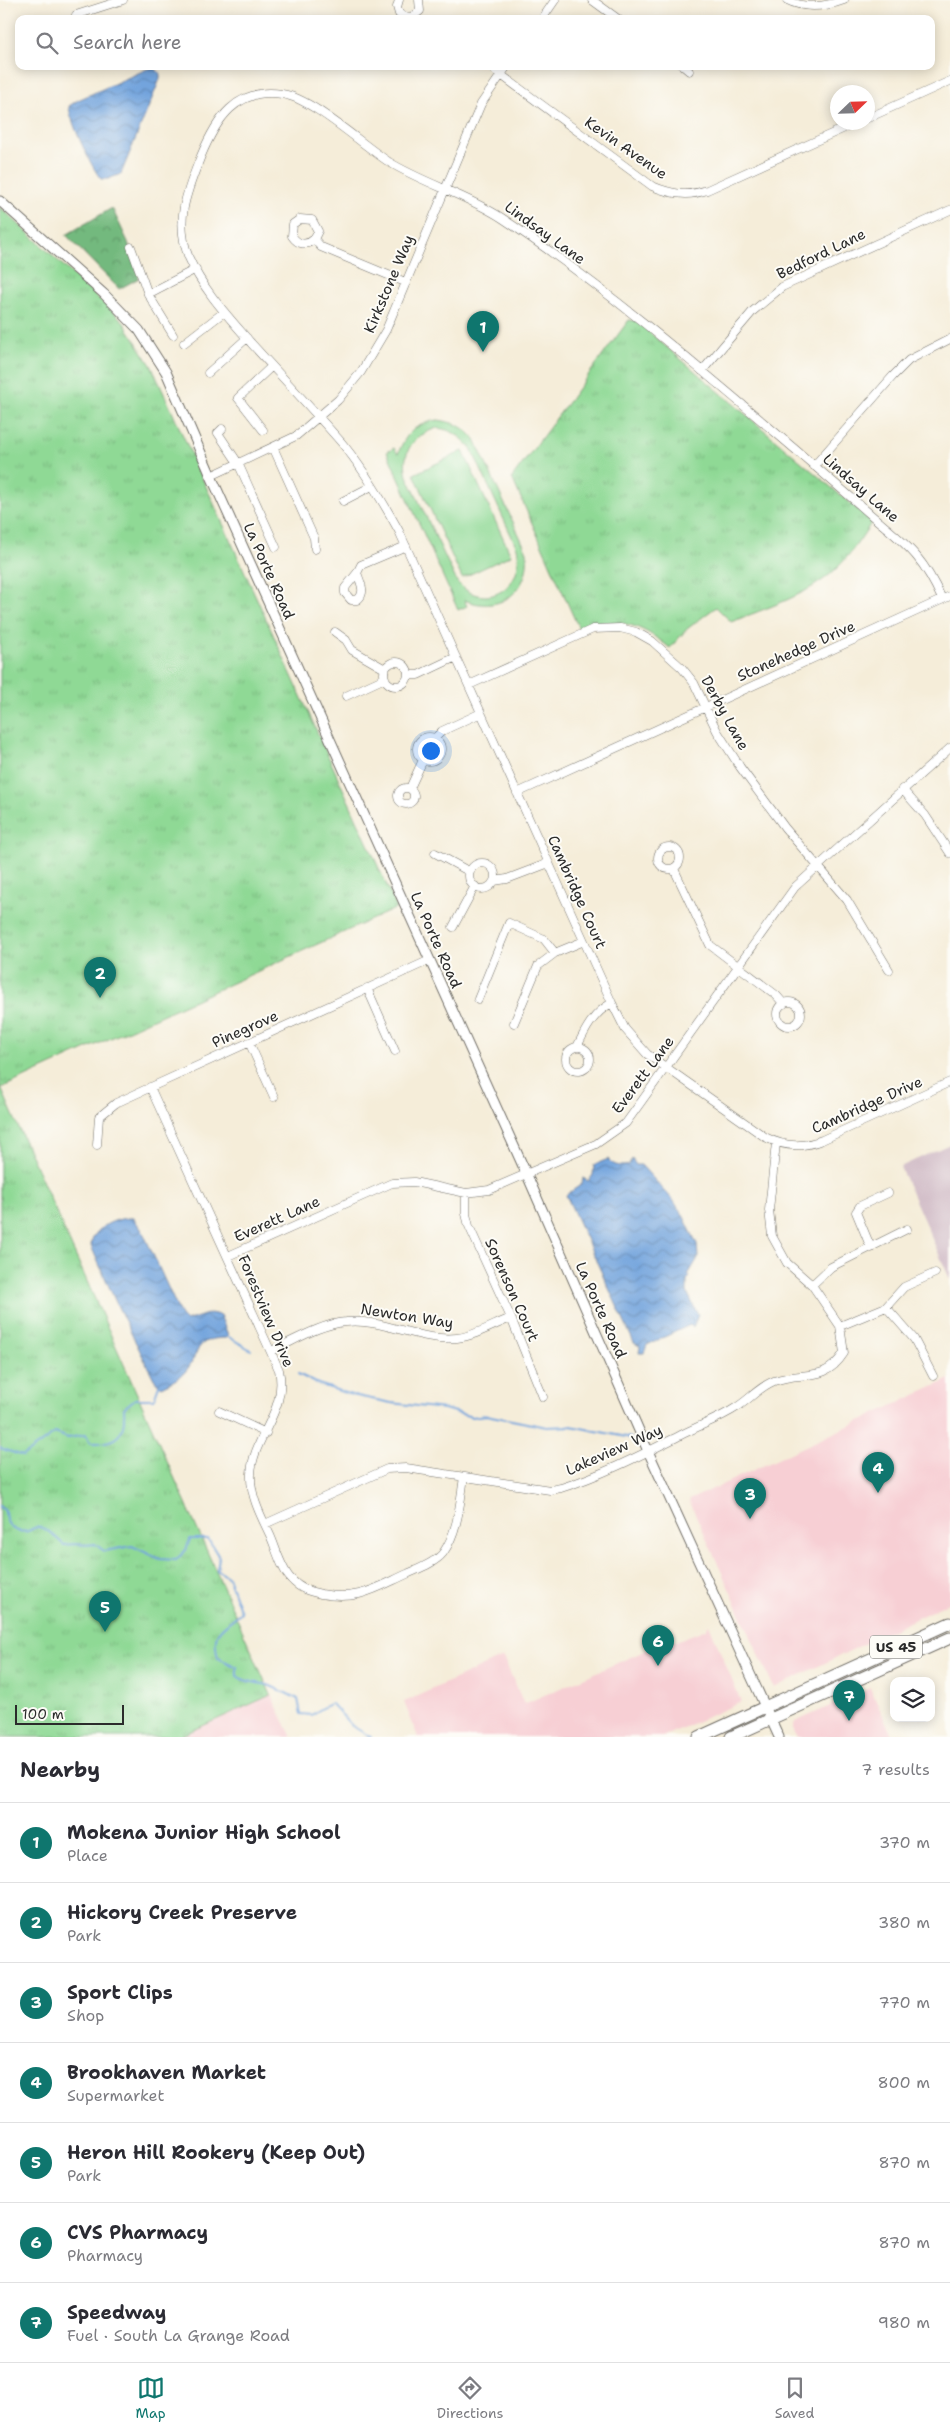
<!DOCTYPE html>
<meta charset="utf-8">
<style>
:root{--surface:#fff;--page:#f7f7f7;--text:#2b2b33;--muted:#7c7c81;--line:#e1e1e2;--accent:#0f766e}
body{margin:0;font-family:"Shantell Sans",sans-serif;background:var(--page);color:var(--text)}
.controls{position:absolute;right:15px;bottom:15px;display:grid;overflow:hidden;border-radius:10px;box-shadow:0 2px 12px #0003}
.controls button{width:45px;height:45px;display:grid;place-items:center;padding:0;border:0;border-bottom:1px solid var(--line);background:var(--surface);color:var(--text);font:25px sans-serif}
.compass{position:absolute;left:830px;top:85px;width:45px;height:45px;border-radius:50%;background:var(--surface);box-shadow:0 2px 12px #0003;rotate:67deg}
.scale{position:absolute;left:15px;bottom:12px;width:109px;box-sizing:border-box;padding-left:5px;border:2px solid #2b2b2b;border-top:0;font-size:14px;line-height:18px;white-space:nowrap;color:#2b2b2b;-webkit-text-stroke:4px #fdfcf7;paint-order:stroke}
.you{position:absolute;left:430px;top:750px;width:18px;height:18px;margin:-12px;border:4px solid #fff;border-radius:50%;background:#1a73e8;box-shadow:0 0 0 8px #1a73e833}
.badge{display:grid;place-items:center;width:32px;height:32px;border-radius:50%;background:var(--accent);color:#fff;font-size:16px;font-weight:700}
.pin{position:absolute;translate:-50% -41px;filter:drop-shadow(0 1px 2px #0008)}
.pin::after{content:'';position:absolute;top:26px;width:18px;height:15px;background:inherit;clip-path:polygon(0 0,100% 0,50% 100%)}
.list{margin:0;padding:0;list-style:none}
h2{display:flex;justify-content:space-between;align-items:center;height:65px;margin:0;padding:0 20px;font-size:21px}
h2 small{font-size:16px;font-weight:400;color:var(--muted)}
.list li{display:grid;grid-template-columns:32px 1fr auto;gap:15px;align-items:center;box-sizing:border-box;height:80px;padding:0 20px;border-top:1px solid var(--line)}
.list b{display:block;font-size:19px;white-space:nowrap}
.list p{margin:0;font-size:16px;white-space:nowrap;color:var(--muted)}
.list em{font-size:16px;font-style:normal;color:var(--muted)}
.icon{flex:none;width:28px;height:28px;fill:none;stroke:currentColor;stroke-width:2;stroke-linecap:round;stroke-linejoin:round}
.map{position:relative;flex:none;width:950px;height:1737px;overflow:hidden}
.search{position:absolute;background:var(--surface);box-shadow:0 2px 12px #0003;left:15px;right:15px;top:15px;height:55px;display:flex;align-items:center;gap:12px;box-sizing:border-box;padding:0 18px;border-radius:10px;color:var(--muted);font-size:19px}
.sheet{height:625px;background:var(--surface)}
nav{display:flex;justify-content:space-around;align-items:center;box-sizing:border-box;height:70px;border-top:1px solid var(--line);background:var(--surface);font-size:14px;color:var(--muted)}
nav a{display:grid;justify-items:center;gap:2px}
nav .on{color:var(--accent)}
.map>svg:first-child{display:block}
</style>
<div class="map">
<svg width="950" height="1737" viewBox="0 0 950 1737">
<defs>
<pattern id="forest-crowns" width="20" height="18" patternUnits="userSpaceOnUse" patternTransform="scale(1.25)"><rect width="20" height="18" fill="#73b97e"/><path d="M2 6a3 3 0 1 1 6 0M12 15a3 3 0 1 1 6 0" fill="none" stroke="#5f9767"/></pattern>
<pattern id="park-tufts" width="24" height="20" patternUnits="userSpaceOnUse" patternTransform="scale(1.25)"><rect width="24" height="20" fill="#8fd995"/><path d="M3 7l-1-3M5 7V3M7 7l1-3M15 17l-1-3M17 17v-4M19 17l1-3" fill="none" stroke="#7cba81"/></pattern>
<pattern id="water-waves" width="16" height="10" patternUnits="userSpaceOnUse" patternTransform="scale(1.25)"><rect width="16" height="10" fill="#73a4dd"/><path d="M0 5q4-4 8 0t8 0" fill="none" stroke="#5f86b3"/></pattern>
</defs>
<rect width="100%" height="100%" fill="#fdfcf7"/>
<filter id="ink" filterUnits="userSpaceOnUse"><feTurbulence type="fractalNoise" baseFrequency=".02" numOctaves="2"/><feDisplacementMap in="SourceGraphic" scale="10" xChannelSelector="R" yChannelSelector="G"/><feConvolveMatrix kernelMatrix="1 2 1 2 8 2 1 2 1" color-interpolation-filters="sRGB"/></filter>
<filter id="wash" filterUnits="userSpaceOnUse"><feTurbulence type="fractalNoise" baseFrequency=".0096" numOctaves="4" result="noise"/><feDisplacementMap in="SourceGraphic" scale="20" xChannelSelector="R" yChannelSelector="G"/><feGaussianBlur stdDeviation="1.12" result="paint"/><feColorMatrix in="noise" values="0 0 0 0 0 0 0 0 0 0 0 0 0 0 0 0 0 1.4 0 .05"/><feComposite in="paint" operator="in"/></filter>
<g filter="url(#wash)">
<rect width="100%" height="100%" fill="#f5edd9"/>
<!-- built -->
<path fill="#f7cfd4" d="M 950,1379 L 950,1602 L 774,1688 L 689,1500 Z
M 709,1624 L 741,1702 L 662,1737 L 418,1737 L 404,1702 L 503,1657 L 524,1704 L 665,1642 L 676,1641 L 706,1629 Z
M 870,1688 L 893,1737 L 797,1737 L 793,1728 L 795,1722 Z
M 271,1695 L 292,1737 L 178,1737 Z"/>
<!-- industrial -->
<path fill="#d2bdc8" d="M 950,1144 L 950,1279 L 900,1167 Z"/>
<!-- grass -->
<path fill="#8fd995" stroke="#5d8260" fill-rule="evenodd" d="M 438,420 C 453,422 463,426 474,438 L 527,552 C 531,590 501,615 464,600 L 467,606 L 458,610 L 387,452 L 394,448 L 398,454 C 405,434 416,423 438,420 ZM 437,428 C 453,430 460,436 471,448 L 517,548 C 526,586 486,614 457,582 L 407,476 C 401,451 413,436 437,428 Z
M 463,451 L 511,555 L 462,578 L 414,474 Z"/>
<!-- forest -->
<path fill="url(#forest-crowns)" stroke="#4f7254" d="M 112,208 L 128,242 L 139,278 L 119,289 L 66,235 Z"/>
<!-- park -->
<path fill="url(#park-tufts)" stroke="#5d8260" d="M 0,207 L 122,320 L 151,365 L 397,908 L 1,1088 L 271,1695 L 178,1737 L 0,1737 Z
M 629,320 L 636,321 L 872,522 C 861,538 851,554 837,568 C 810,595 766,608 731,622 L 716,607 L 687,629 L 670,648 C 639,623 617,616 579,629 L 512,478 Z"/>
<!-- water -->
<path fill="url(#water-waves)" stroke="#4f6884" d="M 155,68 L 160,73 L 160,79 L 121,174 L 108,179 L 101,179 C 92,169 69,119 69,106 L 78,100 L 147,69 Z
M 608,1159 C 613,1166 621,1167 629,1165 L 632,1159 L 636,1165 L 641,1165 L 673,1200 L 684,1217 L 697,1244 L 698,1258 L 688,1275 L 690,1277 L 687,1280 L 687,1292 L 698,1315 L 693,1327 L 690,1325 L 647,1345 L 644,1353 L 639,1353 L 640,1346 L 634,1343 L 566,1195 L 582,1184 L 583,1178 L 588,1181 L 593,1175 L 594,1165 Z
M 133,1218 L 142,1230 L 181,1316 L 186,1321 L 210,1313 L 220,1315 L 228,1335 L 227,1338 C 192,1338 201,1353 185,1372 C 179,1379 169,1383 161,1387 L 154,1379 L 118,1307 L 91,1246 C 92,1228 116,1217 133,1218 Z"/>
<g fill="none" stroke-linecap="round" stroke-linejoin="round">
<!-- stream -->
<path stroke="#73a4dd" stroke-width="2" d="M 227,1336 L 251,1350
M 298,1374 L 318,1384 L 352,1395 L 391,1403 L 444,1409 L 472,1417 L 486,1415 L 547,1427 L 571,1426 L 631,1438
M 0,1448 L 23,1456 L 55,1433 L 68,1438 L 85,1435 L 91,1443 C 118,1444 126,1434 124,1408 L 135,1399 L 154,1399 L 159,1385
M 0,1506 L 5,1511 C 5,1524 13,1534 28,1531 C 32,1530 35,1526 39,1527 C 48,1528 58,1540 64,1545 C 76,1543 84,1546 95,1544 L 104,1551 L 132,1546 L 160,1559 L 176,1560 L 186,1550 L 190,1539 L 208,1539 L 219,1557 L 217,1570 L 228,1577 L 241,1612 C 220,1631 211,1629 218,1658 L 237,1667 L 237,1676 C 246,1683 256,1682 268,1685 C 278,1689 288,1694 298,1699 L 301,1714 L 311,1715 L 331,1703 L 352,1726 L 371,1737"/>
</g>
</g>
<g filter="url(#ink)">
<g fill="none" stroke-linecap="round" stroke-linejoin="round">
<defs>
<path id="minor" d="M 399,0 L 397,7 L 399,14 L 410,19 L 420,11 L 419,0
M 592,0 L 618,19
M 787,0 C 805,9 825,7 844,0
M 76,15 L 123,0
M 542,19 L 555,0
M 489,66 L 652,186 C 671,194 688,197 707,190 L 858,122
M 683,66 L 689,71
M 868,118 L 950,81
M 314,239 L 318,231 L 312,220 L 300,219 L 293,224 L 292,236 C 298,245 307,246 314,239 L 321,247 L 405,282
M 131,247 L 148,294 L 196,269
M 148,294 L 173,335
M 184,343 L 224,312
M 702,371 L 753,311 L 782,287 L 950,210
M 208,373 L 247,338
M 222,429 L 218,433 L 238,463 L 276,547
M 263,430 L 238,398 L 272,366
M 273,447 L 314,538 L 315,549
M 814,466 L 893,376 L 909,360 L 950,339
M 211,476 L 296,436 L 338,400 L 361,372 L 386,330 L 481,104 L 507,66
M 343,501 L 372,486
M 357,573 L 345,588 L 345,593 L 351,600 L 357,600 C 367,593 360,582 357,573 L 361,565 L 406,546
M 942,599 C 935,584 928,570 917,557 C 904,541 886,528 870,514 C 844,491 817,468 790,445 C 697,366 604,286 502,218 C 467,195 425,184 389,162 C 361,144 312,98 282,94 C 236,87 216,120 201,156 C 187,191 174,221 189,258 C 203,290 228,316 251,343 C 281,376 312,409 341,442 C 364,469 382,500 399,531 L 612,1003 L 625,1029 L 647,1054 L 765,1137 C 784,1147 802,1148 822,1140 L 950,1082
M 335,632 L 346,640 L 352,650 L 385,669
M384 674a12 12 0 1 1 24 0a12 12 0 1 1-24 0Z
M 408,675 L 418,675 L 456,657
M 469,685 L 593,629 L 620,628 L 636,632 L 652,641 L 682,668 L 694,683 L 717,731 L 740,767 L 785,828 L 847,900 L 889,970
M 346,696 L 385,678
M417 749a12 12 0 1 1 24 0a12 12 0 1 1-24 0Z
M 435,738 L 442,731 L 481,713
M 410,788 L 423,760
M398 796a8 8 0 1 1 16 0a8 8 0 1 1-16 0Z
M 902,789 L 925,815 L 950,853
M 517,793 L 950,596
M658 858a11 11 0 1 1 22 0a11 11 0 1 1-22 0Z
M 435,853 L 470,872
M469 876a13 13 0 1 1 26 0a13 13 0 1 1-26 0Z
M 674,869 L 710,945 L 776,995 L 784,1004
M 494,881 L 507,879 L 549,863
M 453,927 L 475,886
M 367,988 L 395,1051
M 478,999 L 509,923 L 544,939 L 555,953
M777 1014a12 12 0 1 1 24 0a12 12 0 1 1-24 0Z
M 514,1023 L 538,966 L 555,953 L 584,941
M 249,1042 L 274,1097
M566 1059a12 12 0 1 1 24 0a12 12 0 1 1-24 0Z
M 577,1047 C 585,1030 594,1012 612,1003
M 150,1087 L 279,1370 C 288,1411 253,1436 251,1474 C 250,1496 261,1516 270,1535 C 276,1548 281,1569 291,1579 C 300,1589 308,1591 321,1594 C 358,1601 374,1589 407,1574 C 418,1569 435,1563 443,1553 C 458,1532 460,1503 464,1477
M 97,1145 L 99,1117 L 116,1103 L 430,960
M 466,1193 L 466,1214 L 469,1226 L 511,1318 L 543,1397
M 871,1248 L 856,1212 L 860,1206 L 888,1193
M 228,1256 L 392,1183 L 414,1182 L 466,1193 L 489,1190 L 596,1144 L 626,1123 L 795,887 L 950,748
M 812,1285 L 831,1267 L 907,1229
M 886,1307 L 904,1287 L 935,1273
M 840,1326 L 886,1307 L 914,1339 L 933,1376
M 271,1351 C 294,1341 320,1324 346,1322 C 383,1318 420,1342 457,1338 C 475,1336 493,1325 511,1318
M 219,1411 L 266,1433
M 265,1524 L 387,1469 L 406,1468 L 550,1490 L 561,1488 C 602,1475 641,1455 679,1436 C 698,1426 719,1419 737,1407 C 750,1399 759,1387 774,1381 C 804,1370 824,1384 844,1353 L 840,1326 L 812,1285 L 787,1263 L 772,1236 L 769,1210 L 776,1143"/>
<path id="tertiary" d="M 0,201 L 104,294 L 139,330 L 166,372 L 211,476 L 527,1175 L 648,1451 L 779,1737"/>
<path id="primary" d="M 699,1737 L 950,1623
M 731,1737 L 950,1638"/>
</defs>
<!-- minor casing -->
<use href="#minor" stroke="#726f68" stroke-width="9"/>
<!-- tertiary casing -->
<use href="#tertiary" stroke="#726f68" stroke-width="11"/>
<!-- primary casing -->
<use href="#primary" stroke="#726f68" stroke-width="13"/>
<!-- minor -->
<use href="#minor" stroke="#fff" stroke-width="8"/>
<!-- tertiary -->
<use href="#tertiary" stroke="#fff" stroke-width="9"/>
<!-- primary -->
<use href="#primary" stroke="#fff" stroke-width="11"/>
</g>
</g>
<g text-anchor="middle" dominant-baseline="central" stroke-width="4" stroke-linejoin="round" paint-order="stroke">
<!-- shield labels -->
<rect fill="#fdfcf7" stroke="#6a6a68" stroke-width="1" x="870" y="1635.5" width="52" height="23" rx="4"/>
<g font-size="14" font-weight="bold" fill="#2b2b2b">
<text x="896" y="1647">US 45</text>
</g>
<!-- street labels -->
<g font-size="15" fill="#2b2b2b" stroke="#fdfcf7">
<text transform="translate(626 148) rotate(35)">Kevin Avenue</text>
<text transform="translate(545 233) rotate(36)">Lindsay Lane</text>
<text transform="translate(821 254) rotate(-26)">Bedford Lane</text>
<text transform="translate(389 284) rotate(-67)">Kirkstone Way</text>
<text transform="translate(861 488) rotate(41)">Lindsay Lane</text>
<text transform="translate(269 571) rotate(66)">La Porte Road</text>
<text transform="translate(796 651) rotate(-24)">Stonehedge Drive</text>
<text transform="translate(725 713) rotate(61)">Derby Lane</text>
<text transform="translate(577 892) rotate(66)">Cambridge Court</text>
<text transform="translate(436 940) rotate(66)">La Porte Road</text>
<text transform="translate(245 1029) rotate(-24)">Pinegrove</text>
<text transform="translate(643 1075) rotate(-53)">Everett Lane</text>
<text transform="translate(867 1105) rotate(-24)">Cambridge Drive</text>
<text transform="translate(277 1219) rotate(-24)">Everett Lane</text>
<text transform="translate(512 1290) rotate(66)">Sorenson Court</text>
<text transform="translate(601 1310) rotate(66)">La Porte Road</text>
<text transform="translate(266 1311) rotate(67)">Forestview Drive</text>
<text transform="translate(407 1316) rotate(9)">Newton Way</text>
<text transform="translate(614 1450) rotate(-24)">Lakeview Way</text>
</g>
</g>
</svg>
<div class="controls">
<button><svg class="icon" aria-label="layers" viewBox="0 0 24 24"><path d="M12 4l9 5-9 5-9-5zM3 14l9 5 9-5"/></svg></button>
</div>
<svg class="compass" viewBox="-18 -18 36 36"><path d="M0-13l5 13h-10z" fill="#e53935"/><path d="M0 13l5-13h-10z" fill="#7c7c81"/></svg>
<div class="scale">100 m</div>
<div class="you"></div>
<div class="pin badge" style="left:483px;top:352px">1</div>
<div class="pin badge" style="left:100px;top:998px">2</div>
<div class="pin badge" style="left:750px;top:1519px">3</div>
<div class="pin badge" style="left:878px;top:1493px">4</div>
<div class="pin badge" style="left:105px;top:1632px">5</div>
<div class="pin badge" style="left:658px;top:1666px">6</div>
<div class="pin badge" style="left:849px;top:1721px">7</div>
<div class="search"><svg class="icon" aria-label="search" viewBox="0 0 24 24"><circle cx="10" cy="10" r="6"/><path d="M15 15l6 6"/></svg>Search here</div>
</div>
<section class="sheet">
<h2>Nearby<small>7 results</small></h2>
<ul class="list">
<li><span class="badge">1</span><div><b>Mokena Junior High School</b><p>Place</p></div><em>370 m</em></li>
<li><span class="badge">2</span><div><b>Hickory Creek Preserve</b><p>Park</p></div><em>380 m</em></li>
<li><span class="badge">3</span><div><b>Sport Clips</b><p>Shop</p></div><em>770 m</em></li>
<li><span class="badge">4</span><div><b>Brookhaven Market</b><p>Supermarket</p></div><em>800 m</em></li>
<li><span class="badge">5</span><div><b>Heron Hill Rookery (Keep Out)</b><p>Park</p></div><em>870 m</em></li>
<li><span class="badge">6</span><div><b>CVS Pharmacy</b><p>Pharmacy</p></div><em>870 m</em></li>
<li><span class="badge">7</span><div><b>Speedway</b><p>Fuel · South La Grange Road</p></div><em>980 m</em></li>
</ul>
</section>
<nav>
<a class="on"><svg class="icon" aria-label="map" viewBox="0 0 24 24"><path d="M3 6l6-2 6 2 6-2v14l-6 2-6-2-6 2zM9 4v14M15 6v14"/></svg>Map</a>
<a><svg class="icon" aria-label="directions" viewBox="0 0 24 24"><path d="M12 3l9 9-9 9-9-9zM9 14v-3h6M13 9l2 2-2 2"/></svg>Directions</a>
<a><svg class="icon" aria-label="saved" viewBox="0 0 24 24"><path d="M7 4h10v16l-5-4-5 4z"/></svg>Saved</a>
</nav>
